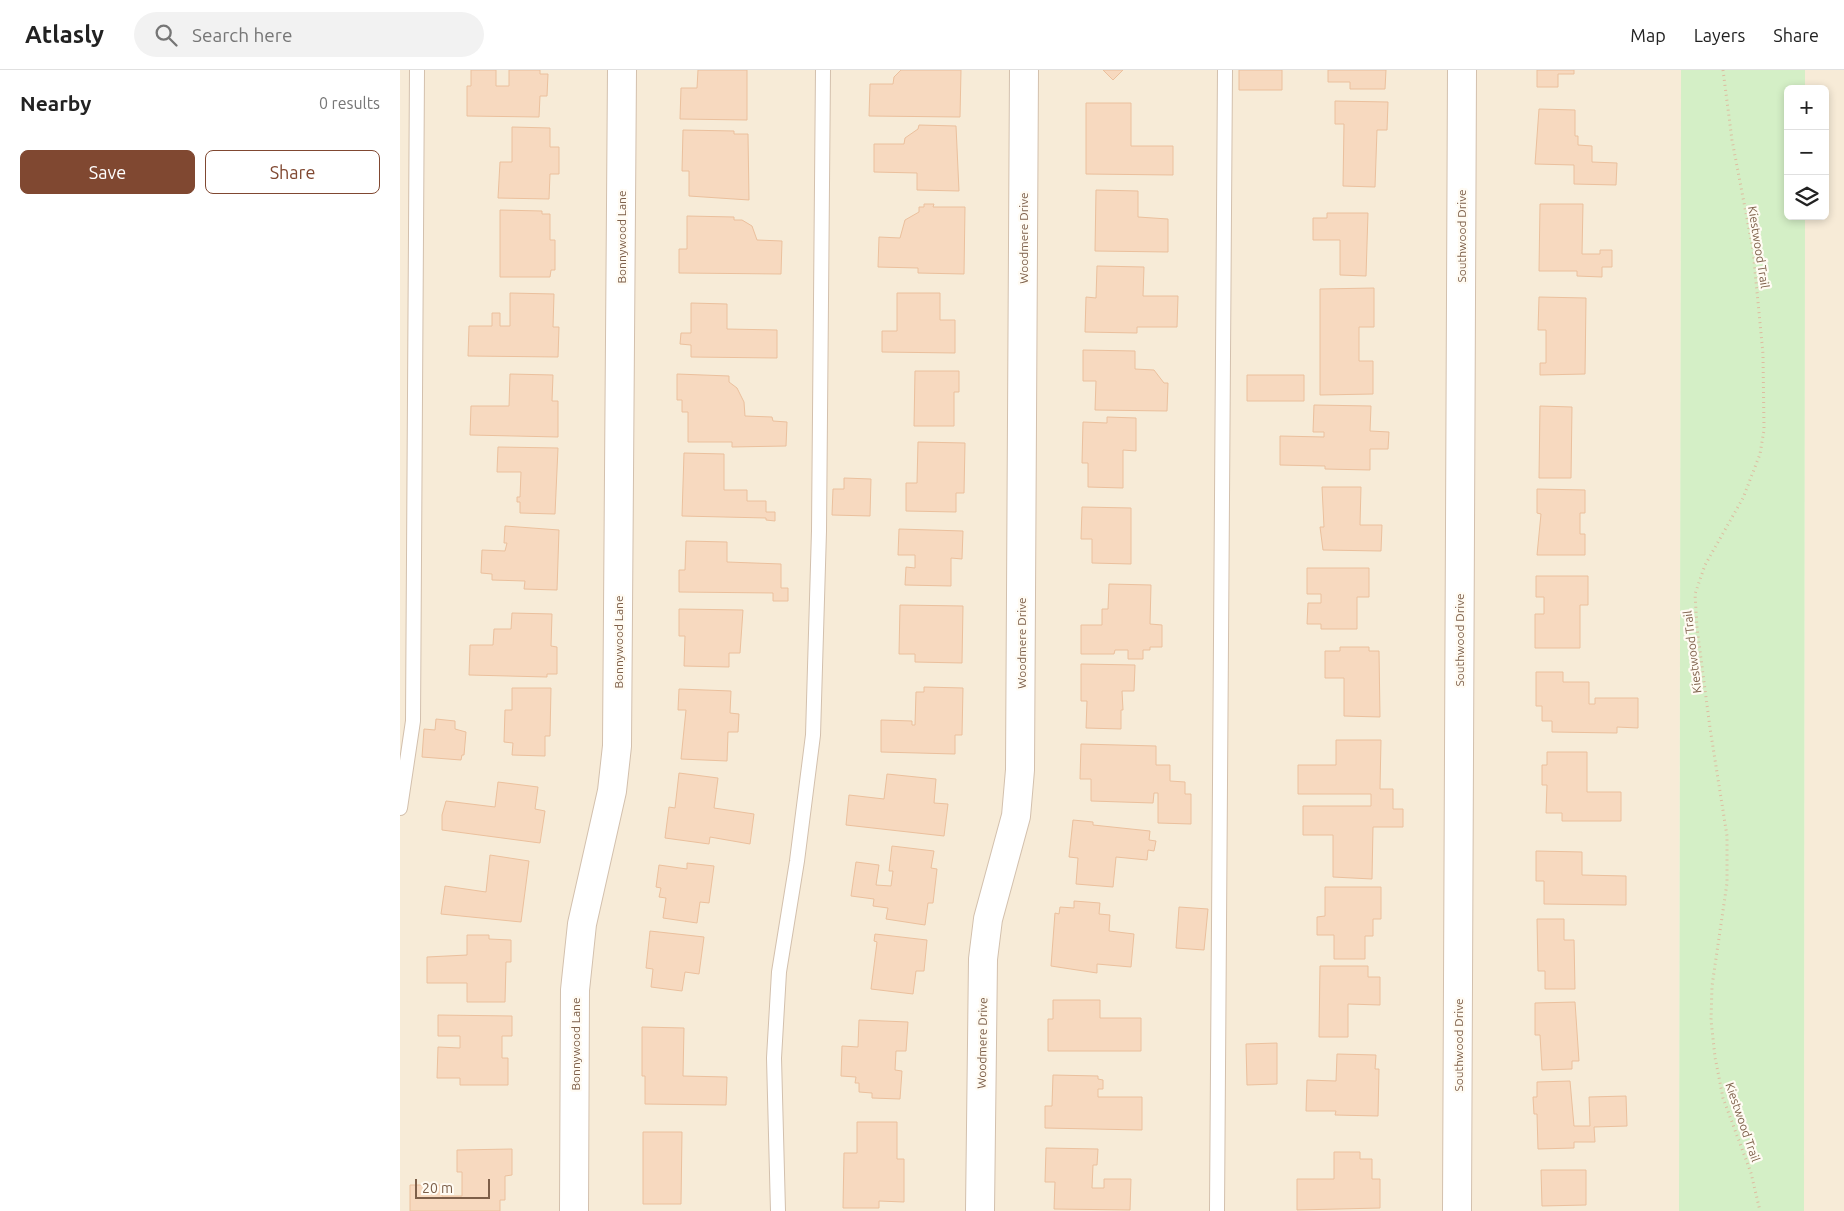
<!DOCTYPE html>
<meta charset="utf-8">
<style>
:root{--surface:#fff;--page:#f2f2f2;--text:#222;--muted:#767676;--line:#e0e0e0;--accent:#804831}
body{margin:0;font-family:Ubuntu,sans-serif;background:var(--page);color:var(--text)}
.controls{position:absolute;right:15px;top:15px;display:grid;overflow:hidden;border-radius:8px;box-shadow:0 2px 8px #0003}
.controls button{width:45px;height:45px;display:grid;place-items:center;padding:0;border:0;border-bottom:1px solid var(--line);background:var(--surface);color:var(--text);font:25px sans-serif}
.scale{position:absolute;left:15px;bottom:12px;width:75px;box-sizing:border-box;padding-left:5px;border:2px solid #7d5f49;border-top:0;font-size:14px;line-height:18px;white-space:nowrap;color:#7d5f49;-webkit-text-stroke:4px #fffbf3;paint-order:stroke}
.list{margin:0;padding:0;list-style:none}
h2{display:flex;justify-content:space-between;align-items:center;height:65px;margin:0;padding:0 20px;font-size:21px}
h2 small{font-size:16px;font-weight:400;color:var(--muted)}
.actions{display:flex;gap:10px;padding:15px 20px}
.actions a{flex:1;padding:11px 0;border:1px solid var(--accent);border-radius:8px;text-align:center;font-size:18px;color:var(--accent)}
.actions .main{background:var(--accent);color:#fff}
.icon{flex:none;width:28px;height:28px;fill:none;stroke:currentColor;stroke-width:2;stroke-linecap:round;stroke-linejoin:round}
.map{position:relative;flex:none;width:1444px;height:1141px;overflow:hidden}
header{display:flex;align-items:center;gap:30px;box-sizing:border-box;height:70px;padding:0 25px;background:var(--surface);border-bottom:1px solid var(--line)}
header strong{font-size:24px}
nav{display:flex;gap:28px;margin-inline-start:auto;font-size:18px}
.search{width:350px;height:45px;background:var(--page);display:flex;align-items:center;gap:12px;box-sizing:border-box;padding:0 18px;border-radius:28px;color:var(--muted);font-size:19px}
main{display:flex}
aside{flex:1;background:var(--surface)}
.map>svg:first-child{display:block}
</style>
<header>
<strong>Atlasly</strong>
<div class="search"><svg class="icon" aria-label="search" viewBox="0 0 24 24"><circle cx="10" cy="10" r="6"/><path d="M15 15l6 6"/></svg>Search here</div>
<nav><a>Map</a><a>Layers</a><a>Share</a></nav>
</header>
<main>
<aside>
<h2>Nearby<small>0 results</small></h2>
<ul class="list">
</ul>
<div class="actions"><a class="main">Save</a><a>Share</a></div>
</aside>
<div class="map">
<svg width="1444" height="1141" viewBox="0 0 1444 1141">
<rect width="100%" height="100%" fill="#fef8ea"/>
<!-- residential -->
<path fill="#f7ebd7" d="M 0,0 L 1281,0 L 1279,1141 L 0,1141 Z
M 1405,0 L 1444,0 L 1444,1141 L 1404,1141 L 1405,146 L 1425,146 L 1425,19 L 1405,19 Z"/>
<!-- green -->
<path fill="#d4efc6" d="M 1281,0 L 1405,0 L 1405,19 L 1388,19 L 1388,146 L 1405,146 L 1404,1141 L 1279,1141 Z"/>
<!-- building -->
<path fill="#f7d9bf" stroke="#ebc09d" d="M 71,0 L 96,0 L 96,16 L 109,16 L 109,0 L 140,0 L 140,4 L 148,4 L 147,26 L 140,26 L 139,47 L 67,46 L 67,16 L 71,16 Z
M 298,0 L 347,0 L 347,50 L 280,49 L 281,18 L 297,18 Z
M 501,0 L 561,0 L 560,47 L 469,46 L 470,14 L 493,14 L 494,7 Z
M 703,0 L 723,0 L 713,10 Z
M 839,0 L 882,0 L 882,20 L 839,20 Z
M 928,0 L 986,0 L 985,19 L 950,19 L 950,12 L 928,12 Z
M 1137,0 L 1174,0 L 1174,4 L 1158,4 L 1158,17 L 1137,17 Z
M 935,31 L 988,32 L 987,60 L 977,60 L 975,117 L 943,116 L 944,54 L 935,54 Z
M 686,33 L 731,33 L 731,76 L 773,76 L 773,105 L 686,104 Z
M 1139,39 L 1175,40 L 1175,66 L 1178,66 L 1178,75 L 1192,76 L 1192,92 L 1217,93 L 1216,115 L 1174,114 L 1174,95 L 1135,94 Z
M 519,55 L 556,56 L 559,121 L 517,120 L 517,103 L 474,102 L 474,74 L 504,74 L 505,68 L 518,59 Z
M 112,57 L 150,58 L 150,77 L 159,77 L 159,104 L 150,104 L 149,129 L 98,128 L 100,92 L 112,92 Z
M 283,60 L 334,61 L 334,64 L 348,64 L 349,130 L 289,126 L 289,101 L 282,101 Z
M 696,120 L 738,121 L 738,147 L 768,149 L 768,182 L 695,181 Z
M 524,134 L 534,134 L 533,137 L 565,137 L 564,204 L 518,203 L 518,198 L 478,197 L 479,167 L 500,168 L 505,150 L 519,142 L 519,137 L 524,137 Z
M 1140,134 L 1183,134 L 1182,184 L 1200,184 L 1200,180 L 1212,180 L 1212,197 L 1202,197 L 1202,207 L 1177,206 L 1177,201 L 1139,201 Z
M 100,140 L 142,141 L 142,144 L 150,144 L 150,170 L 155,170 L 155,200 L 151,200 L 150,207 L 100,207 Z
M 927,143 L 968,143 L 966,206 L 940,205 L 940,170 L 913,170 L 913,148 L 927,148 Z
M 287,146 L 334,147 L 334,150 L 342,150 L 352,156 L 357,170 L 382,171 L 381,204 L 279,203 L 279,179 L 287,179 Z
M 697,196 L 744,197 L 743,226 L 778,226 L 777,257 L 737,257 L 737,263 L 685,262 L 686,227 L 696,228 Z
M 974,218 L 974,257 L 959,257 L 959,291 L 973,291 L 973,324 L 920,325 L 920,219 Z
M 110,223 L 154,224 L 153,257 L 159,257 L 158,287 L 68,286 L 69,256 L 92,256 L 92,243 L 100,243 L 100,256 L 110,256 Z
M 497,223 L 540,223 L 540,250 L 555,250 L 555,283 L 482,282 L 482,261 L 497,261 Z
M 1139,227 L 1186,228 L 1185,304 L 1140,305 L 1140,293 L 1146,293 L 1146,260 L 1138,260 Z
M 291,233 L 327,234 L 327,259 L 377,260 L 377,288 L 291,287 L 291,275 L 280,274 L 281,263 L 291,263 Z
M 683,280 L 735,281 L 735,299 L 754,300 L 764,313 L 768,313 L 767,341 L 695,340 L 696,311 L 683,311 Z
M 515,301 L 559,301 L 559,322 L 554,322 L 554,356 L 514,356 Z
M 110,304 L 153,305 L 152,331 L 158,331 L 158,367 L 70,365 L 71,336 L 109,336 Z
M 277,304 L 329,306 L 329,312 L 337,318 L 344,332 L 345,346 L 372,347 L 373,351 L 387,352 L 386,376 L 332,377 L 332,372 L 288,372 L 288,342 L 282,342 L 282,330 L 277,330 Z
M 847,305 L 904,305 L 904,331 L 847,331 Z
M 914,335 L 971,336 L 970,361 L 989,362 L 988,379 L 970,379 L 970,400 L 925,399 L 925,396 L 880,395 L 880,366 L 924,367 L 924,362 L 913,362 Z
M 1140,336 L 1172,337 L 1171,408 L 1139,408 Z
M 707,347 L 736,348 L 736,381 L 723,380 L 723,418 L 688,417 L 688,393 L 682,393 L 683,352 L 707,353 Z
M 518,372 L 565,373 L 564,423 L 556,423 L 556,442 L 506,441 L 506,413 L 517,413 Z
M 98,377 L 158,378 L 155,444 L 120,443 L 120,432 L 117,432 L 117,427 L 120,427 L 121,402 L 97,402 Z
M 284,383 L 324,384 L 324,420 L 347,420 L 347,431 L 366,431 L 366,442 L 375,442 L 375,451 L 366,450 L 366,448 L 282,446 Z
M 444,408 L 471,409 L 470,446 L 432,445 L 433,419 L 444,419 Z
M 922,417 L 961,417 L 960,455 L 982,455 L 981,481 L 923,480 L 920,457 L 924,457 Z
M 1137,419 L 1185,420 L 1185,443 L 1180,443 L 1180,464 L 1185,464 L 1185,485 L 1137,485 L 1141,444 L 1137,443 Z
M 682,437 L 731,438 L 731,494 L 692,493 L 692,469 L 681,469 Z
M 105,456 L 159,460 L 157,520 L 124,519 L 125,511 L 92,510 L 92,504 L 81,503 L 82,480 L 105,481 L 107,473 L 104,473 Z
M 499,459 L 563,461 L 562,489 L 551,488 L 551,516 L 505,515 L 506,497 L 515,498 L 515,485 L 498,485 Z
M 286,471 L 327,472 L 327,492 L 381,494 L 381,518 L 388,518 L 388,531 L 373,531 L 373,523 L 279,522 L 279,500 L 285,500 Z
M 907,498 L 969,498 L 969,527 L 957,527 L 957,559 L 921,559 L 921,554 L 907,554 L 908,533 L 921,533 L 921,524 L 907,524 Z
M 1136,506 L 1188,506 L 1188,535 L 1180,535 L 1180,578 L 1135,578 L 1135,544 L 1144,544 L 1144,527 L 1136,527 Z
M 709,514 L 751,515 L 750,554 L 762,555 L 762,577 L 750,577 L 750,580 L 743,580 L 743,589 L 728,589 L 728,580 L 715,580 L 714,584 L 681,584 L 681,555 L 702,555 L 702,539 L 708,539 Z
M 500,535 L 563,536 L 562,593 L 515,592 L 515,584 L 499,584 Z
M 279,539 L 343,540 L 340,583 L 329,583 L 329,597 L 284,596 L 285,566 L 279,566 Z
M 112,543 L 152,544 L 151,576 L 157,577 L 157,604 L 147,604 L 147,607 L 69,605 L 70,575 L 93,575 L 94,559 L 111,559 Z
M 940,577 L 969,577 L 969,581 L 979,581 L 980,647 L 944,646 L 944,608 L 925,608 L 925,581 L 940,581 Z
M 681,594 L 735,595 L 734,621 L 722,621 L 723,640 L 721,640 L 721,659 L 686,658 L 687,631 L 681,631 Z
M 1136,602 L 1163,602 L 1163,612 L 1189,612 L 1189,634 L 1195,634 L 1195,628 L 1238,628 L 1238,658 L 1217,657 L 1217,663 L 1152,662 L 1152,651 L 1142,651 L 1142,636 L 1136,636 Z
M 524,617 L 563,618 L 562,665 L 555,665 L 555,684 L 481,682 L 481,650 L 512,651 L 512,655 L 515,655 L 516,622 L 524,622 Z
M 112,618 L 151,618 L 150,666 L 145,666 L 145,686 L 112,685 L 113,673 L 104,672 L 105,640 L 112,640 Z
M 279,619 L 331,621 L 330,643 L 339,644 L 338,662 L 328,662 L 327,691 L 281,689 L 286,640 L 278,640 Z
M 36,649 L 55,651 L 55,659 L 66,662 L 64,685 L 62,685 L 61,690 L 22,687 L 24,659 L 35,660 Z
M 936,670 L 981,670 L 980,719 L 993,719 L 993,739 L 1003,739 L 1003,757 L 973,757 L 972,809 L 933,807 L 933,765 L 903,765 L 903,736 L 971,736 L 971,724 L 898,724 L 898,695 L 936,695 Z
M 681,674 L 756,676 L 756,695 L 770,695 L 770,711 L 785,712 L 785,724 L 791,724 L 791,754 L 758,753 L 758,723 L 754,723 L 753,733 L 691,731 L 691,709 L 680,709 Z
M 1147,682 L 1187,682 L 1187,722 L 1221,722 L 1221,751 L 1162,751 L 1162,743 L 1146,743 L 1147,715 L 1142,715 L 1142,695 L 1147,695 Z
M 279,703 L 318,708 L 314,738 L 354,744 L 350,774 L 310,767 L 309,774 L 265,768 L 269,737 L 275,738 Z
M 487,704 L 536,709 L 534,733 L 548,734 L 544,766 L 446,755 L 449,725 L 484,729 Z
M 98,712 L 138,717 L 135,739 L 145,741 L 140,773 L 42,760 L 42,745 L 46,731 L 95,737 Z
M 673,750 L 693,752 L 693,755 L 750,761 L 749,770 L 756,771 L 754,781 L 748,780 L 747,790 L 716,787 L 713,817 L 676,814 L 678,788 L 669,787 Z
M 492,776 L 534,781 L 531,798 L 537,799 L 533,833 L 528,833 L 525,855 L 486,849 L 488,838 L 473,836 L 474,829 L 451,826 L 456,792 L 479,795 L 476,815 L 491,816 L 493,801 L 489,801 Z
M 1136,781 L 1182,782 L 1182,805 L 1226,806 L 1226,835 L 1144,834 L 1144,811 L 1136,811 Z
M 90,785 L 129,791 L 121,852 L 41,844 L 45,816 L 86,822 Z
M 287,793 L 314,796 L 309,833 L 300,832 L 297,853 L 263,848 L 266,828 L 259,827 L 261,818 L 256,817 L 259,795 L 287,799 Z
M 925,817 L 981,817 L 981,849 L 973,849 L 973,866 L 965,866 L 965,889 L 934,889 L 934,865 L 917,865 L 917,847 L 925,846 Z
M 674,831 L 700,833 L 699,844 L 710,845 L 709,861 L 734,864 L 731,897 L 697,894 L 697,903 L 651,896 L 655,843 L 659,844 L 660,837 L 674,838 Z
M 779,837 L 808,839 L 804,880 L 776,878 Z
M 1137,849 L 1164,849 L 1164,870 L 1174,870 L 1175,919 L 1145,919 L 1145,901 L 1138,901 Z
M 250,861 L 304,867 L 299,904 L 285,902 L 282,921 L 251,917 L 253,899 L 246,898 Z
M 475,864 L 527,870 L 524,901 L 516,901 L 513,924 L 471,919 L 477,872 L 474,871 Z
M 67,865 L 89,865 L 89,869 L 111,870 L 111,892 L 106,892 L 105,932 L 67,932 L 67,913 L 27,913 L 27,887 L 67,885 Z
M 920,896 L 968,896 L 968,907 L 980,907 L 980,935 L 948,934 L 948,967 L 919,967 Z
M 653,930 L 700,930 L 700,948 L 741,948 L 741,981 L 648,981 L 648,949 L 653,949 Z
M 1175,932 L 1179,991 L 1172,991 L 1172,999 L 1142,1000 L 1140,965 L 1135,965 L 1135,933 Z
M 38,945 L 112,946 L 112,966 L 102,966 L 102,988 L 108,988 L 108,1015 L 60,1015 L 60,1008 L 37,1008 L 38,977 L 60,978 L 60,966 L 38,966 Z
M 459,950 L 508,952 L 506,981 L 496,981 L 495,1000 L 502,1001 L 500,1029 L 472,1028 L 472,1023 L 459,1022 L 459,1013 L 455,1013 L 456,1007 L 441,1006 L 442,976 L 458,977 Z
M 242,957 L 284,958 L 283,1006 L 327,1007 L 326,1035 L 245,1034 L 245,1006 L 242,1006 Z
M 877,973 L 877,1014 L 847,1015 L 846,974 Z
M 937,984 L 976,985 L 975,999 L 979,999 L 978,1046 L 935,1045 L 936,1041 L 906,1041 L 907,1010 L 936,1011 Z
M 653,1005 L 698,1006 L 698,1009 L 703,1010 L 703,1019 L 698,1019 L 698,1027 L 742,1027 L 742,1060 L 645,1058 L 645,1036 L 652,1036 Z
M 1170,1011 L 1174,1056 L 1190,1056 L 1189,1027 L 1226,1026 L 1227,1056 L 1194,1057 L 1195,1072 L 1174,1072 L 1174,1078 L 1138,1079 L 1137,1044 L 1134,1044 L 1133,1027 L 1137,1027 L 1137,1012 Z
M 457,1052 L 497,1052 L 497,1089 L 504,1089 L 504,1132 L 479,1131 L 479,1138 L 443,1138 L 444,1083 L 457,1083 Z
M 243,1062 L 282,1062 L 281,1134 L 243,1134 Z
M 646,1078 L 698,1079 L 697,1095 L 693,1095 L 692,1118 L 704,1118 L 704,1109 L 731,1109 L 730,1140 L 654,1139 L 655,1112 L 645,1112 Z
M 112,1079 L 112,1105 L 105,1106 L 105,1130 L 100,1130 L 100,1141 L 10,1141 L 10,1115 L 42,1115 L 42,1126 L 62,1126 L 62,1102 L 57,1102 L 57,1080 Z
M 934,1082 L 960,1082 L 960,1089 L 972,1089 L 972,1109 L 980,1109 L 980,1138 L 897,1140 L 897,1109 L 934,1109 Z
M 1141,1100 L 1186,1100 L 1186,1135 L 1142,1136 Z"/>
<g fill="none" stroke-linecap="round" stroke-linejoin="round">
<defs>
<path id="lane" d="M 0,738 L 13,651 L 17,0
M 378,1141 L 374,988 L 379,902 L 397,791 L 413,665 L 419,461 L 423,0
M 817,1141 L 825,0"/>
<path id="street" d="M 174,1141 L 175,920 L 182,854 L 212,721 L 217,676 L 222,0
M 580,1141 L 583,889 L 588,849 L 616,746 L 620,700 L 624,0
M 1057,1141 L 1062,0"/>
</defs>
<!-- lane casing -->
<use href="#lane" stroke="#d3c0ad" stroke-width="16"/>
<!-- street casing -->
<use href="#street" stroke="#d3c0ad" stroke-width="30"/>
<!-- path -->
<path stroke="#ddbca0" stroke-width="3" stroke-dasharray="1 4" stroke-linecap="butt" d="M 1323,0 L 1332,70 L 1353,180 L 1363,284 L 1364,360 L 1360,384 L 1343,428 L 1305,495 L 1295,524 L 1297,558 L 1310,658 L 1327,766 L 1327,813 L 1312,916 L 1311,950 L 1315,987 L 1323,1028 L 1351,1103 L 1360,1141"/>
<!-- lane -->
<use href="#lane" stroke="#fff" stroke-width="14"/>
<!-- street -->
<use href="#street" stroke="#fff" stroke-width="28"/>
</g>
<g text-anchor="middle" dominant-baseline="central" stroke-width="4.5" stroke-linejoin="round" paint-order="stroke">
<!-- street labels -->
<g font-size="12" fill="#7d5f49" stroke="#fffbf3">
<text transform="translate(1061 166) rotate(-90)">Southwood Drive</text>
<text transform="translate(221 167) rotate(-90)">Bonnywood Lane</text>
<text transform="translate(623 168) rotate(-90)">Woodmere Drive</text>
<text transform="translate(1359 177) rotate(81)">Kiestwood Trail</text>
<text transform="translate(1059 570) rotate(-90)">Southwood Drive</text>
<text transform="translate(218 572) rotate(-90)">Bonnywood Lane</text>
<text transform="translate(621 573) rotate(-90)">Woodmere Drive</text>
<text transform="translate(1292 582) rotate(-97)">Kiestwood Trail</text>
<text transform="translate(582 973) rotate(-89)">Woodmere Drive</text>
<text transform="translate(175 974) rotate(-90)">Bonnywood Lane</text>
<text transform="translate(1058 975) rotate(-90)">Southwood Drive</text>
<text transform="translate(1343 1052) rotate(71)">Kiestwood Trail</text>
</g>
</g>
</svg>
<div class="controls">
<button>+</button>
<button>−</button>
<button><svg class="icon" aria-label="layers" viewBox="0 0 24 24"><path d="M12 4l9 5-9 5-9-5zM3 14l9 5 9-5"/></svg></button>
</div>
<div class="scale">20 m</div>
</div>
</main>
